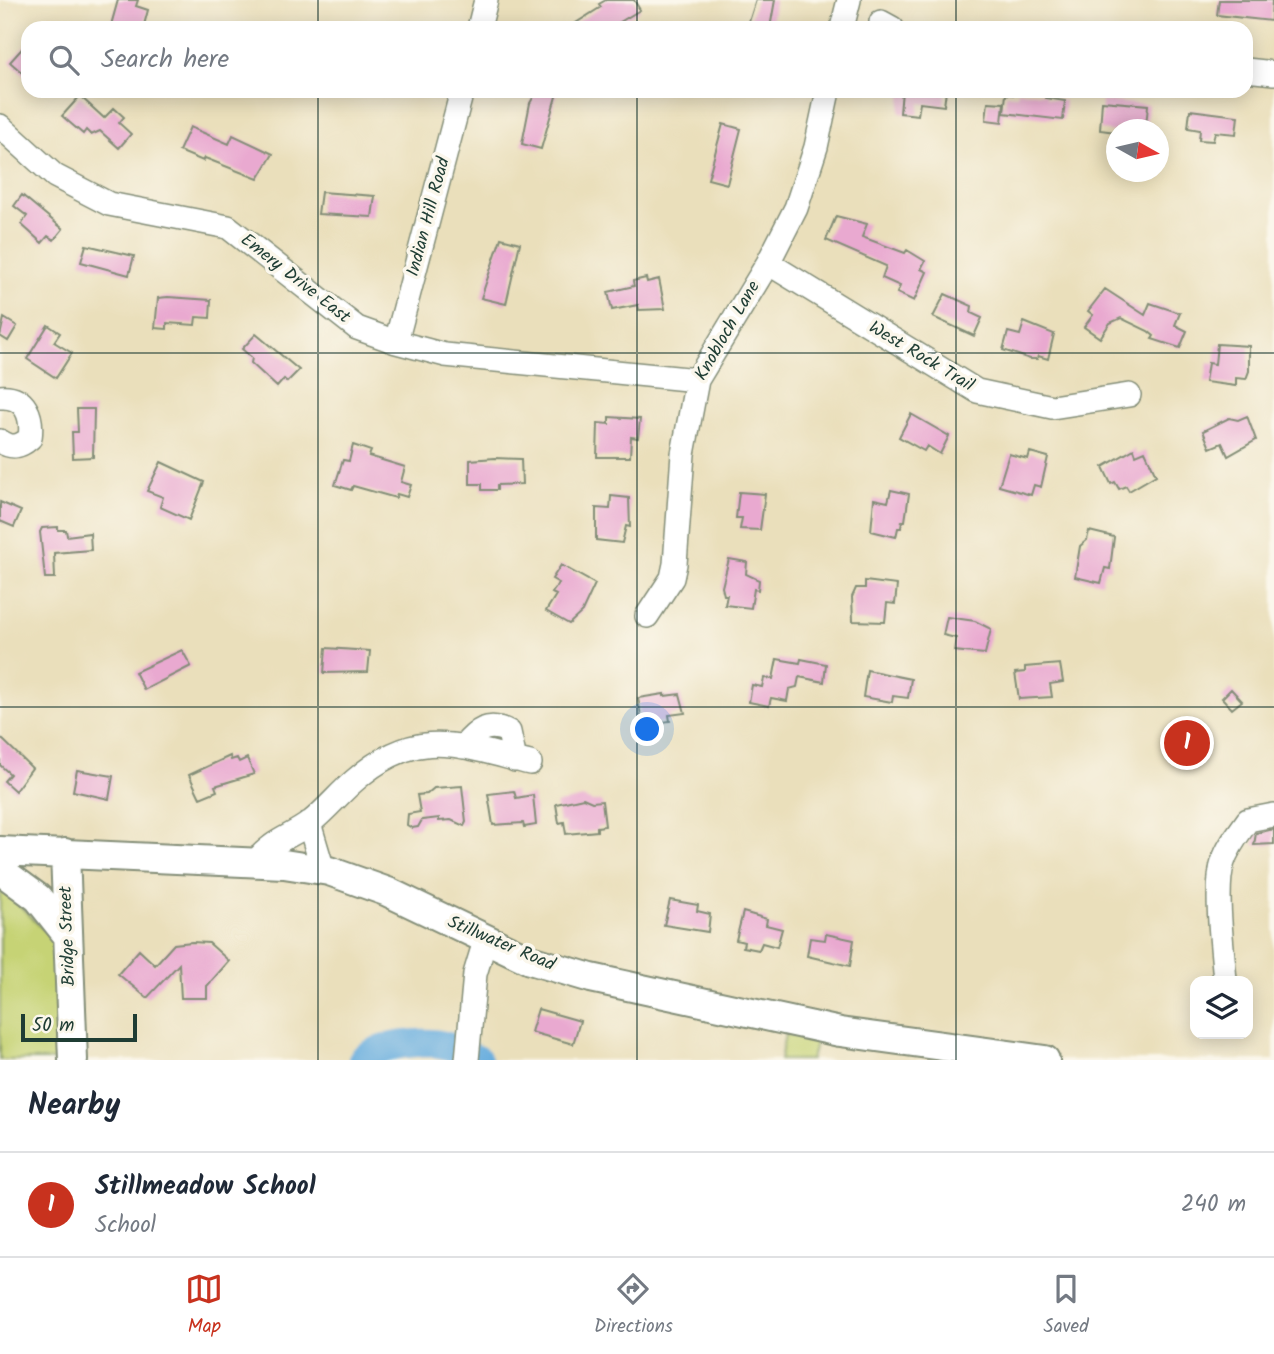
<!DOCTYPE html>
<style>
:root{--surface:#fff;--page:#f2f2f3;--text:#1f2937;--muted:#747a83;--line:#e0e1e3;--accent:#c8321e}
body{margin:0;font-family:Kalam,sans-serif;background:var(--page);color:var(--text)}
.controls{position:absolute;right:21px;bottom:21px;display:grid;overflow:hidden;border-radius:14px;box-shadow:0 4px 18px #0003}
.controls button{width:63px;height:63px;display:grid;place-items:center;padding:0;border:0;border-bottom:2px solid var(--line);background:var(--surface);color:var(--text);font:35px sans-serif}
.compass{position:absolute;left:1106px;top:119px;width:63px;height:63px;border-radius:50%;background:var(--surface);box-shadow:0 4px 18px #0003;rotate:98deg}
.scale{position:absolute;left:21px;bottom:18px;width:116px;box-sizing:border-box;padding-left:7px;border:4px solid #1f3d34;border-top:0;font-size:19px;line-height:24px;white-space:nowrap;color:#1f3d34;-webkit-text-stroke:5px #fbf7ec;paint-order:stroke}
.you{position:absolute;left:648px;top:730px;width:24px;height:24px;margin:-18px;border:5px solid #fff;border-radius:50%;background:#1a73e8;box-shadow:0 0 0 10px #1a73e833}
.badge{display:grid;place-items:center;width:46px;height:46px;border-radius:50%;background:var(--accent);color:#fff;font-size:23px;font-weight:700}
.pin{position:absolute;translate:-50% -50%;border:4px solid #fff;box-shadow:0 2px 7px #0006}
.list{margin:0;padding:0;list-style:none}
h2{display:flex;justify-content:space-between;align-items:center;height:91px;margin:0;padding:0 28px;font-size:30px}
h2 small{font-size:23px;font-weight:400;color:var(--muted)}
.list li{display:grid;grid-template-columns:46px 1fr auto;gap:21px;align-items:center;box-sizing:border-box;height:105px;padding:0 28px;border-top:2px solid var(--line)}
.list b{display:block;font-size:26px;white-space:nowrap}
.list p{margin:0;font-size:23px;white-space:nowrap;color:var(--muted)}
.list em{font-size:23px;font-style:normal;color:var(--muted)}
.icon{flex:none;width:38px;height:38px;fill:none;stroke:currentColor;stroke-width:2;stroke-linecap:round;stroke-linejoin:round}
.map{position:relative;flex:none;width:1274px;height:1060px;overflow:hidden}
.search{position:absolute;background:var(--surface);box-shadow:0 4px 18px #0003;left:21px;right:21px;top:21px;height:77px;display:flex;align-items:center;gap:18px;box-sizing:border-box;padding:0 24px;border-radius:21px;color:var(--muted);font-size:26px}
.sheet{height:196px;background:var(--surface)}
nav{display:flex;justify-content:space-around;align-items:center;box-sizing:border-box;height:98px;border-top:2px solid var(--line);background:var(--surface);font-size:19px;color:var(--muted)}
nav a{display:grid;justify-items:center;gap:4px}
nav .on{color:var(--accent)}
.map>svg:first-child{display:block}
</style>
<div class="map">
<svg width="1274" height="1060" viewBox="0 0 1274 1060">
<rect width="100%" height="100%" fill="#fbf7ec"/>
<filter id="ink" filterUnits="userSpaceOnUse"><feTurbulence type="fractalNoise" baseFrequency=".0143" numOctaves="2"/><feDisplacementMap in="SourceGraphic" scale="14" xChannelSelector="R" yChannelSelector="G"/><feConvolveMatrix kernelMatrix="1 2 1 2 8 2 1 2 1" color-interpolation-filters="sRGB"/></filter>
<filter id="wash" filterUnits="userSpaceOnUse"><feTurbulence type="fractalNoise" baseFrequency=".00686" numOctaves="4" result="noise"/><feDisplacementMap in="SourceGraphic" scale="28" xChannelSelector="R" yChannelSelector="G"/><feGaussianBlur stdDeviation="1.57" result="paint"/><feColorMatrix in="noise" values="0 0 0 0 0 0 0 0 0 0 0 0 0 0 0 0 0 1.4 0 .05"/><feComposite in="paint" operator="in"/></filter>
<g filter="url(#wash)">
<rect width="100%" height="100%" fill="#eadfbb"/>
<!-- green -->
<path fill="#c6d375" stroke="#728854" stroke-width="2" d="M 0,886 L 55,941 L 58,1060 L 0,1060 Z
M 785,1034 L 816,1038 L 811,1060 L 780,1060 Z"/>
<g fill="none" stroke-linecap="round" stroke-linejoin="round">
<!-- river -->
<path stroke="#68adde" stroke-width="28" d="M 362,1060 C 378,1044 426,1039 448,1046 C 458,1049 468,1055 478,1060"/>
</g>
<g id="blocks">
<!-- building -->
<path fill="#e9a9d0" d="M 118,0 L 138,0 L 136,6 L 148,10 L 144,25 L 116,28 L 111,25 Z
M 606,0 L 634,0 L 640,10 L 610,28 L 568,28 L 601,7 L 599,4 Z
M 756,0 L 775,0 L 770,28 L 747,28 Z
M 1219,0 L 1272,0 L 1271,21 L 1217,15 Z
M 28,42 L 28,78 L 10,62 Z
M 537,91 L 557,93 L 541,149 L 522,144 L 530,103 Z
M 902,91 L 946,91 L 944,106 L 920,103 L 918,115 L 900,113 Z
M 1018,91 L 1046,94 L 1046,98 L 1065,101 L 1063,120 L 1004,113 L 1006,94 L 1017,95 Z
M 80,96 L 104,118 L 114,108 L 124,117 L 119,123 L 131,134 L 119,148 L 100,131 L 91,135 L 86,130 L 83,134 L 62,116 Z
M 1102,101 L 1148,105 L 1146,127 L 1138,126 L 1138,130 L 1116,128 L 1116,132 L 1100,130 Z
M 988,102 L 1004,103 L 1002,122 L 986,120 Z
M 1190,110 L 1238,116 L 1236,134 L 1215,132 L 1213,141 L 1199,140 L 1200,130 L 1188,128 Z
M 723,124 L 741,129 L 727,184 L 708,179 Z
M 190,127 L 229,144 L 233,135 L 273,154 L 258,179 L 205,158 L 203,161 L 179,151 Z
M 321,192 L 375,196 L 372,217 L 318,214 Z
M 22,195 L 63,229 L 54,240 L 48,236 L 42,243 L 21,224 L 27,216 L 14,206 Z
M 836,216 L 867,224 L 862,237 L 905,253 L 907,250 L 925,261 L 921,269 L 927,272 L 914,301 L 897,293 L 900,286 L 882,278 L 886,266 L 826,240 Z
M 501,238 L 520,243 L 506,304 L 481,298 Z
M 86,245 L 134,256 L 129,275 L 81,262 Z
M 646,278 L 647,282 L 659,279 L 665,309 L 639,310 L 638,305 L 612,310 L 608,292 L 634,286 L 633,281 Z
M 1105,289 L 1145,315 L 1150,303 L 1180,313 L 1175,325 L 1187,331 L 1180,348 L 1152,339 L 1154,336 L 1148,331 L 1121,318 L 1110,323 L 1100,338 L 1084,327 L 1093,315 L 1088,311 Z
M 945,294 L 972,306 L 971,313 L 982,318 L 974,336 L 933,317 Z
M 168,297 L 211,300 L 210,318 L 196,317 L 195,325 L 167,323 L 167,329 L 155,328 L 158,298 Z
M 4,318 L 17,326 L 8,341 L 0,336 Z
M 1024,322 L 1054,334 L 1048,359 L 1038,356 L 1037,359 L 1030,359 L 1003,350 L 1008,332 L 1020,335 Z
M 48,325 L 60,333 L 54,342 L 72,353 L 56,378 L 27,359 Z
M 256,334 L 299,370 L 287,382 L 284,379 L 277,387 L 251,363 L 252,358 L 242,349 Z
M 1217,344 L 1249,346 L 1249,371 L 1246,379 L 1236,378 L 1236,386 L 1205,382 L 1208,363 L 1215,364 Z
M 77,409 L 94,409 L 93,457 L 73,458 L 72,432 L 78,432 Z
M 911,414 L 949,436 L 940,454 L 927,446 L 924,451 L 899,437 Z
M 1247,416 L 1256,440 L 1228,456 L 1222,443 L 1210,448 L 1203,431 L 1229,418 L 1238,420 Z
M 609,417 L 640,419 L 638,438 L 631,437 L 630,457 L 597,457 L 598,423 L 609,424 Z
M 353,445 L 371,451 L 369,456 L 405,467 L 401,482 L 411,485 L 407,497 L 397,494 L 396,498 L 353,486 L 351,490 L 335,485 L 343,460 L 349,461 Z
M 1134,449 L 1136,455 L 1145,451 L 1156,475 L 1129,491 L 1126,486 L 1119,489 L 1115,482 L 1111,484 L 1103,467 Z
M 1030,452 L 1048,457 L 1041,487 L 1034,485 L 1031,495 L 999,486 L 1009,454 L 1028,459 Z
M 495,458 L 521,459 L 522,484 L 497,485 L 497,490 L 482,490 L 482,484 L 470,484 L 470,460 Z
M 161,462 L 204,482 L 189,520 L 160,507 L 163,497 L 147,491 Z
M 891,490 L 909,494 L 905,521 L 902,521 L 901,528 L 898,528 L 896,537 L 871,531 L 874,499 L 888,502 Z
M 739,492 L 765,494 L 760,530 L 740,529 L 742,518 L 736,518 Z
M 611,496 L 629,498 L 630,527 L 626,526 L 622,543 L 596,540 L 596,508 L 610,509 Z
M 0,502 L 21,511 L 14,527 L 0,521 Z
M 58,527 L 58,530 L 66,530 L 67,536 L 90,533 L 91,550 L 54,553 L 55,578 L 45,578 L 40,532 L 42,528 Z
M 1089,531 L 1114,537 L 1110,569 L 1105,568 L 1101,583 L 1075,577 L 1080,546 L 1087,540 Z
M 729,559 L 747,562 L 746,574 L 759,580 L 758,590 L 754,589 L 751,608 L 725,605 L 727,595 L 724,595 L 722,587 Z
M 561,565 L 595,584 L 582,612 L 569,624 L 546,611 L 556,595 L 552,593 L 559,583 L 552,579 Z
M 865,581 L 897,585 L 895,604 L 887,603 L 885,622 L 853,621 L 852,597 L 856,588 L 865,588 Z
M 947,617 L 975,621 L 991,629 L 985,654 L 954,651 L 956,638 L 943,635 Z
M 326,648 L 370,651 L 368,672 L 324,673 Z
M 182,650 L 191,666 L 144,690 L 135,672 Z
M 777,659 L 800,663 L 801,659 L 826,664 L 824,682 L 799,677 L 797,687 L 789,689 L 787,701 L 771,698 L 769,706 L 749,702 L 752,685 L 762,687 L 764,678 L 773,679 Z
M 1060,664 L 1063,682 L 1050,684 L 1052,697 L 1019,699 L 1015,673 L 1025,672 L 1025,667 Z
M 867,670 L 911,679 L 908,698 L 893,696 L 892,702 L 863,697 Z
M 1231,689 L 1242,701 L 1232,709 L 1222,698 Z
M 664,694 L 664,696 L 680,694 L 685,713 L 669,715 L 670,721 L 655,723 L 656,729 L 643,730 L 638,698 Z
M 0,737 L 32,768 L 15,791 L 4,781 L 10,774 L 0,765 Z
M 230,756 L 231,760 L 237,758 L 239,762 L 247,758 L 254,774 L 215,786 L 217,791 L 200,798 L 189,775 Z
M 77,770 L 113,776 L 109,799 L 73,791 Z
M 462,786 L 466,822 L 464,826 L 451,820 L 439,821 L 439,818 L 422,820 L 418,827 L 412,828 L 407,825 L 408,814 L 420,812 L 417,795 L 427,794 L 434,788 Z
M 514,791 L 516,798 L 533,795 L 536,825 L 524,827 L 523,823 L 493,825 L 488,794 Z
M 583,798 L 592,802 L 602,801 L 605,826 L 597,827 L 597,831 L 566,834 L 564,822 L 559,823 L 556,804 Z
M 1274,829 L 1274,844 L 1254,845 L 1256,833 Z
M 670,900 L 698,905 L 697,911 L 710,914 L 708,932 L 664,925 Z
M 743,912 L 767,919 L 766,925 L 782,929 L 777,947 L 762,943 L 759,950 L 743,947 L 744,942 L 736,940 Z
M 826,934 L 854,940 L 850,966 L 807,956 L 810,938 L 825,940 Z
M 192,942 L 209,943 L 229,961 L 207,986 L 207,998 L 181,998 L 179,964 L 147,998 L 118,974 L 139,950 L 155,965 L 174,944 Z
M 538,1009 L 580,1021 L 573,1044 L 531,1032 Z"/>
</g>
</g>
<g filter="url(#ink)">
<use href="#blocks" fill-opacity="0" stroke="#848e78" stroke-width="2"/>
<g fill="none" stroke-linecap="round" stroke-linejoin="round">
<defs>
<path id="minor" d="M 881,22 L 892,28
M 479,28 L 486,0
M 842,28 L 849,0
M 1246,70 L 1274,73
M 0,126 L 55,176 L 109,204 L 228,227 L 357,328 L 396,342 L 445,355 L 697,380
M 768,263 L 977,391 L 1052,407 L 1129,395
M 396,342 L 462,91
M 0,397 C 26,395 33,417 30,438 C 20,447 12,449 0,441
M 647,616 L 672,578 L 675,564 L 683,454 L 697,380 L 768,263 L 796,208 L 816,147 L 828,91
M 463,747 C 477,730 488,721 509,732 L 515,760
M 309,823 L 323,870
M 255,862 C 274,839 290,838 311,822 C 326,810 339,794 354,781 C 417,725 458,745 530,763
M 1225,981 C 1223,951 1214,889 1223,862 C 1228,846 1239,833 1248,820 L 1274,815
M 467,1060 L 475,974 L 485,941"/>
<path id="major" d="M 0,851 L 284,864 L 329,871 L 388,892 L 530,960 L 591,978 L 840,1032 L 1045,1060
M 65,853 L 73,1060
M 0,870 L 38,898 L 68,936"/>
</defs>
<!-- minor casing -->
<use href="#minor" stroke="#848e78" stroke-width="26"/>
<!-- major casing -->
<use href="#major" stroke="#848e78" stroke-width="32"/>
<!-- minor -->
<use href="#minor" stroke="#fff" stroke-width="23"/>
<!-- major -->
<use href="#major" stroke="#fff" stroke-width="28"/>
</g>
</g>
<!-- grid -->
<path fill="none" stroke="#1f3d34" stroke-width="2" stroke-opacity="0.55" d="M 318,0 L 318,28M 637,0 L 637,28M 956,0 L 956,28M 318,91 L 318,1060M 637,91 L 637,1060M 956,91 L 956,1060M 0,353 L 1274,353M 0,707 L 1274,707"/>
<g text-anchor="middle" dominant-baseline="central" stroke-width="7" stroke-linejoin="round" paint-order="stroke">
<!-- street labels -->
<g font-size="18" fill="#1f3d34" stroke="#fbf7ec">
<text transform="translate(429 217) rotate(-75)">Indian Hill Road</text>
<text transform="translate(295 279) rotate(38)">Emery Drive East</text>
<text transform="translate(728 331) rotate(-60)">Knobloch Lane</text>
<text transform="translate(921 357) rotate(31)">West Rock Trail</text>
<text transform="translate(68 936) rotate(-92)">Bridge Street</text>
<text transform="translate(501 944) rotate(23)">Stillwater Road</text>
</g>
</g>
</svg>
<div class="controls">
<button><svg class="icon" aria-label="layers" viewBox="0 0 24 24"><path d="M12 4l9 5-9 5-9-5zM3 14l9 5 9-5"/></svg></button>
</div>
<svg class="compass" viewBox="-18 -18 36 36"><path d="M0-13l5 13h-10z" fill="#e53935"/><path d="M0 13l5-13h-10z" fill="#747a83"/></svg>
<div class="scale">50 m</div>
<div class="you"></div>
<div class="pin badge" style="left:1187px;top:743px">1</div>
<div class="search"><svg class="icon" aria-label="search" viewBox="0 0 24 24"><circle cx="10" cy="10" r="6"/><path d="M15 15l6 6"/></svg>Search here</div>
</div>
<section class="sheet">
<h2>Nearby<small></small></h2>
<ul class="list">
<li><span class="badge">1</span><div><b>Stillmeadow School</b><p>School</p></div><em>240 m</em></li>
</ul>
</section>
<nav>
<a class="on"><svg class="icon" aria-label="map" viewBox="0 0 24 24"><path d="M3 6l6-2 6 2 6-2v14l-6 2-6-2-6 2zM9 4v14M15 6v14"/></svg>Map</a>
<a><svg class="icon" aria-label="directions" viewBox="0 0 24 24"><path d="M12 3l9 9-9 9-9-9zM9 14v-3h6M13 9l2 2-2 2"/></svg>Directions</a>
<a><svg class="icon" aria-label="saved" viewBox="0 0 24 24"><path d="M7 4h10v16l-5-4-5 4z"/></svg>Saved</a>
</nav>
